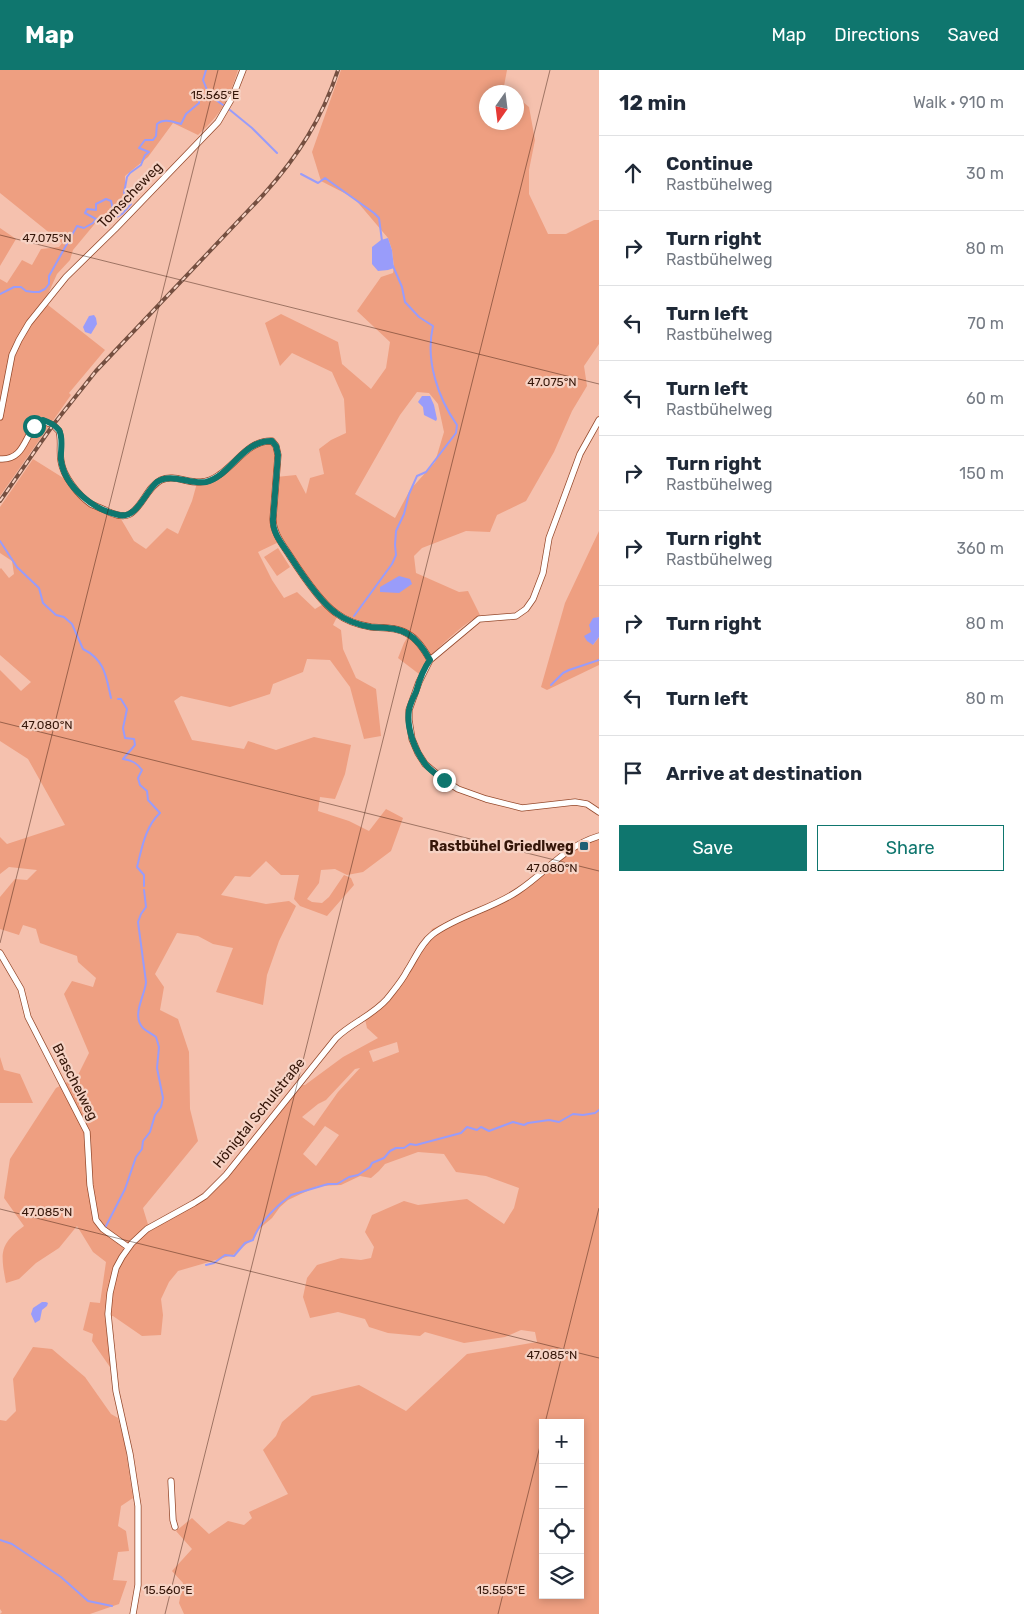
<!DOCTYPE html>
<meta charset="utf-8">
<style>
:root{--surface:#fff;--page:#f2f2f3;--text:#1f2937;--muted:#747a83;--line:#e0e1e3;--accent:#0f766e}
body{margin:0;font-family:Rubik,sans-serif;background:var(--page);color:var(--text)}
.controls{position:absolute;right:15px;bottom:15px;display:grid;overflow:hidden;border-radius:0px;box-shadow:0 2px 8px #0003}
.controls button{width:45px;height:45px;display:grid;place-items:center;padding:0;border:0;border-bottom:1px solid var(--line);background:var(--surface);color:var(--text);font:25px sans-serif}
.compass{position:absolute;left:479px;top:15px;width:45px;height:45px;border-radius:50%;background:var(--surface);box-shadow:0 2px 8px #0003;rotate:194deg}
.stop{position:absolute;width:15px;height:15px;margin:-11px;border:4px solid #0f766e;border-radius:50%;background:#fff}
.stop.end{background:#0f766e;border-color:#fff;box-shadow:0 1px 5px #0008}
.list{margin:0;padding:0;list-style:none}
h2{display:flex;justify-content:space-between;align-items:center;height:65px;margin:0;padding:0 20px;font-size:21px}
h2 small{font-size:16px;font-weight:400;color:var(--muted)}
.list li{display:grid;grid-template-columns:32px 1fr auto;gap:15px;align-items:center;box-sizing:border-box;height:75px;padding:0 20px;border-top:1px solid var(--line)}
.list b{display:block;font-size:19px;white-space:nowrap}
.list p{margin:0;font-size:16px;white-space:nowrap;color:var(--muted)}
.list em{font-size:16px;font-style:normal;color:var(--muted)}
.actions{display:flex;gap:10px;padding:15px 20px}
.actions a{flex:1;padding:11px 0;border:1px solid var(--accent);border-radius:0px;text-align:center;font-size:18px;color:var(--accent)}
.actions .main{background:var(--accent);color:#fff}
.icon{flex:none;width:28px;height:28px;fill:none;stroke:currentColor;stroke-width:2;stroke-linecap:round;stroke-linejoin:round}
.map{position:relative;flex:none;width:599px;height:1544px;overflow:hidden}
header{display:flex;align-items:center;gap:30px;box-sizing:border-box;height:70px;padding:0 25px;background:var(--accent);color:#fff}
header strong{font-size:24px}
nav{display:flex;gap:28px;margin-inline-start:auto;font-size:18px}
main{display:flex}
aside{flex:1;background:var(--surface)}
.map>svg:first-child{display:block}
</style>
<header>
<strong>Map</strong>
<nav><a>Map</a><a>Directions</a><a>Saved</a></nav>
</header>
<main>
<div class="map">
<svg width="599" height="1544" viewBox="0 0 599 1544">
<rect width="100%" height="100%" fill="#f5c1ae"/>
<!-- green -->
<path fill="#ee9f81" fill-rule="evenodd" d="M 0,0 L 238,0 C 228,31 222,43 198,65 L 173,53 L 148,87 L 125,106 L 125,131 L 127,136 L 118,145 L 103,144 L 73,180 L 70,190 L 57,204 L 48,224 L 43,231 L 105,280 L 69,323 L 71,325 L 0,426 L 0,209 L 7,213 L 22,190 L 32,195 L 41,179 L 59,177 L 62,173 L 0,123 Z
M 341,0 L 507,0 L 504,16 L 512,22 L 487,22 L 487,52 L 516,52 L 517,27 L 529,37 L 535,70 L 529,100 L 529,124 L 548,164 L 566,164 L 594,150 L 599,150 L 599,274 L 584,296 L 587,316 L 572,341 L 554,382 L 526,431 L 497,445 L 490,462 L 466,461 L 422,478 L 414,486 L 416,503 L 459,522 L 468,521 L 480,545 C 463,554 426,586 419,604 L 398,588 L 404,573 L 410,563 L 391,556 L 377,554 L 370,556 L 347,549 L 345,545 L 337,547 L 333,555 L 341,560 L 343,579 L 356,608 L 376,619 L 381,666 L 364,669 L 350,617 L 330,590 L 307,589 L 303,602 L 273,614 L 270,624 L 230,637 L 181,626 L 174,631 L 192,670 L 244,679 L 248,671 L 276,680 L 314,667 L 351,675 L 345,704 L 335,729 L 320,727 L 318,741 L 349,751 L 369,761 L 386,739 L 403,748 L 391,781 L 363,802 L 347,805 L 335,799 L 321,800 L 319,813 L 307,829 L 312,832 L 322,833 L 329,827 L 344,805 L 351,808 L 354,815 L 327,846 L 300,836 L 294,829 L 299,805 L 281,805 L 266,791 L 250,807 L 235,806 L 221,825 L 266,834 L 289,831 L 296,836 L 279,871 L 267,905 L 263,935 L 216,922 L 233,878 L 213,874 L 198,866 L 177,863 L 155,904 L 164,917 L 160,940 L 178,949 L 189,982 L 190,1039 L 198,1071 L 143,1138 L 150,1161 L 178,1145 L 214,1118 L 301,1015 L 305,1015 L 343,987 L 378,968 L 367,958 L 365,949 L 411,900 L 432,859 L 468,842 L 475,846 C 493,839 510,831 526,819 C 549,802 570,776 599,770 L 599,1544 L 184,1544 L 179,1533 L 183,1513 L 172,1501 L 192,1479 L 176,1461 L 192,1448 L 209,1464 L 228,1451 L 244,1455 L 252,1448 L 249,1442 L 288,1424 L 263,1380 L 276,1366 L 282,1352 L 312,1326 L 359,1315 L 406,1341 L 467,1284 L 537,1272 L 535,1262 L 521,1260 L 505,1267 L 464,1273 L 425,1262 L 420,1266 L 388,1263 L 369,1257 L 365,1249 L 338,1242 L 310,1248 L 303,1227 L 307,1208 L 317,1195 L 341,1188 L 361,1190 L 371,1188 L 374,1177 L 365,1162 L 372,1145 L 404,1131 L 418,1135 L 467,1129 L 504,1154 L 514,1138 L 519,1118 L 486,1106 L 456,1102 L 444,1084 L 418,1082 L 385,1094 L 379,1101 L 371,1108 L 360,1106 L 341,1115 L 318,1116 L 288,1130 L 280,1137 L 272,1148 L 259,1159 L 255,1167 L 233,1185 L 178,1201 L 169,1212 L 161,1229 L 163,1245 L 161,1265 L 142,1266 L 113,1246 L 107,1246 L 106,1257 L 112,1300 L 92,1271 L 93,1264 L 83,1260 L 90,1232 L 100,1233 L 106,1192 L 93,1182 L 77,1156 L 59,1178 L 36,1193 L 19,1209 L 6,1213 C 0,1182 0,1174 24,1156 L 4,1128 L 10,1089 L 56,1018 L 77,1007 L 89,983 L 64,924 L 72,911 L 93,917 L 96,908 L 78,892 L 77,886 L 40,873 L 36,859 L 23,855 L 19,865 L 0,859 L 0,827 L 15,809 L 27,810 L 37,800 L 9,797 L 0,804 L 0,767 L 7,774 L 65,755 L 28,689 L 0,671 L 0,600 L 21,621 L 31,612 L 0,585 L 0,499 L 1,498 L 9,508 L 14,504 L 12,491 L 0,483 L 0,437 L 33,389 L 65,409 L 73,421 L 109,444 L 121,449 L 134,471 L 146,479 L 167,458 L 178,464 L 192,431 L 197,413 L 208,411 L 264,370 L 276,376 L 276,407 L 296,405 L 306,424 L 310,408 L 324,404 L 319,379 L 331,370 L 346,363 L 344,329 L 332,302 L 292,283 L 280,296 L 265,253 L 281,244 L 338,272 L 342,294 L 371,319 L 386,298 L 390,272 L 357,241 L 381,207 L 393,203 L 394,197 L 392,180 L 388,168 L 354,128 L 321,111 L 312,82 ZM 417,322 L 429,323 L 438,334 L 444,362 L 435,392 L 410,420 L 395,448 L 355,424 L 400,345 ZM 281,471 L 325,533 L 315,539 L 297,522 L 284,528 L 272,510 L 258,482 ZM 397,972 L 399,982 L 373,992 L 369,981 ZM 360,998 L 338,1022 L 314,1056 L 302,1047 L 318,1034 L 326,1030 L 355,999 ZM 325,1056 L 339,1065 L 316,1096 L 303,1084 ZM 543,1353 L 580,1353 L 580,1525 L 543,1525 Z
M 0,158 L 16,169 L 0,196 Z
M 599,461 L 599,547 L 593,549 L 591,562 L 593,575 L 599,567 L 599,595 L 547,620 L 541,617 L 565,533 Z
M 278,478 L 290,497 L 277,506 L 264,487 Z
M 0,987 L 4,1000 L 20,1004 L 33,1033 L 0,1033 Z
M 33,1277 L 52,1279 L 85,1307 L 111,1344 L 118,1348 L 125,1375 L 133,1428 L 121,1436 L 118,1456 L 126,1461 L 129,1481 L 118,1482 L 113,1510 L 127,1511 L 119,1534 L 90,1544 L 0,1544 L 2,1542 L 0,1539 L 0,1350 L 6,1351 L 16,1341 L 13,1309 Z"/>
<!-- water -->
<path fill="#999cfa" d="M 388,168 L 392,180 L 394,198 L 388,200 L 378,201 L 372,194 L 372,177 L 381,170 Z
M 94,245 L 96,248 L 97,254 L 91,264 L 85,262 L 83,257 L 89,246 Z
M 422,326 L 430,326 L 434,335 L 437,349 L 436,351 L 424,345 L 423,337 L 418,332 Z
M 399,506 L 410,509 L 412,514 L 399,523 L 380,522 L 380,517 Z
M 599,547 L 599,567 L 593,575 L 587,571 L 584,566 L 591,562 L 589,555 L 593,548 Z
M 42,1232 L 46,1232 L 48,1233 L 47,1236 L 42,1240 L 40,1250 L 35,1253 L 31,1244 L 33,1238 Z"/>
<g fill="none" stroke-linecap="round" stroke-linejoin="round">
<!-- stream -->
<path stroke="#999cfa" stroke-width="2" d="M 209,25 L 223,35
M 230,40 L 252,58 L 277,83
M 301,104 L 318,113 L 325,108 L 374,143 L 379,148 L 382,171
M 0,224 L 14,217 L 21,217 L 26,221 L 33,222 L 39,222 L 45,219 L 49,214 L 49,206 L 77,156 L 84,158 L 93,153 L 96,149 L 85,143 L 87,139 L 96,140 L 96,134 L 106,129 L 111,131 L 114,144 L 117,147 L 122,144 L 131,134 L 131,127 L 127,126 L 124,123 L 127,107 L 130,103 L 141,95 L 145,85 L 149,82 L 139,78 L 145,70 L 153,70 L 156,66 L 157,54 C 164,48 173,52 181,54 L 186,44 L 199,33 L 199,29 L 203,26 L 209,25 L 203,10 L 206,0
M 0,471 L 17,497 L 39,518 L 43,533 L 56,545 L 64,547 L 72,554 L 83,579 C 105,590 106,606 111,628
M 354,546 L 392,494 L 396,485 L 395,475 L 396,461 L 404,444 L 409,424 L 417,406 L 426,402 L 456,363 L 457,355 C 438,328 425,290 433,256 L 419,247 L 405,232 L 402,217 L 393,196
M 551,615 L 563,603 L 569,600 L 599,590
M 118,629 L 121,629 L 127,639 L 123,658 L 125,668 L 134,669 L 135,675 L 123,689 C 132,690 137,693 142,700 L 138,708 L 140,715 L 147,721 L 148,730 L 160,743 C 145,757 142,778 137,797 L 144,805 L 144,816
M 105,1158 L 125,1119 L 136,1087 L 142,1079 L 143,1071 L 150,1062 L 155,1045 L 161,1037 L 163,1028 L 157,998 L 159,977 L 156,967 C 152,964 146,961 143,958 C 131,945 145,926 146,912 L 138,852 L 141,844 L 146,837 L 144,820
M 206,1195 L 214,1193 L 225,1185 L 234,1186 L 245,1173 L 253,1170 C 257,1157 268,1145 279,1135 C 283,1131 287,1129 291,1125 L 328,1114 L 337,1114 L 349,1107 L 358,1105 L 370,1097 L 372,1093 L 384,1088 L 390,1081 L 396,1078 L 404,1078 L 410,1074 L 416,1075 L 461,1063 L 467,1057 L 477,1060 L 481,1057 L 489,1061 L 513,1052 L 524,1055 L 528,1053 L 549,1050 L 559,1052 L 573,1044 L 583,1045 L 595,1043 L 599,1040
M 0,1470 L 12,1474 L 61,1507 L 88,1531 L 112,1536"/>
<defs>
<path id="street" d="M 0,347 L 12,285 L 19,270 L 29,253 L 66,207 L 115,159 L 218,52 L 232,28 L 243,0
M 599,350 L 580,384 L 562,433 L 549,468 L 543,503 L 533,529 L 526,539 L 516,546 L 479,549 L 430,590 L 419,612 L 409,640 L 409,650 L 412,669 L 418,683 L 425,694 L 444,710 L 458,719 L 486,729 L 522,738 L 575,732 L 587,734 L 599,742
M 0,389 C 28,391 24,357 43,351 L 53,355 L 59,361 C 62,371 59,380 61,391 C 63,406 78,425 91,434 C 95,436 100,438 105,440 C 112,444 123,448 130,444 C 143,436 147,417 161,410 C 179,402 196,422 219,405 C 237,393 249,370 272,371 L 276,376 L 278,385 L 273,449 C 273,463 283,475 290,486 C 301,503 320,532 336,543 C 345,550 359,555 371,557 C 383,558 397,557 408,564 C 418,569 425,581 430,590
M 0,883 L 21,919 L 28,947 L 87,1062 L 90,1115 L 96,1150 L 103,1159 L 128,1177
M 171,1411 L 173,1450 L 175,1457
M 133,1544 L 138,1515 L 138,1436 L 130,1384 L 116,1321 L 108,1244 L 110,1223 L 116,1198 L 122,1187 L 132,1173 L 147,1159 L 194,1133 L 205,1126 L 226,1105 L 336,968 C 351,953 372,946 387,929 C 394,920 402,911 407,901 C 415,889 421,873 433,864 C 459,845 492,839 518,821 C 547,802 563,777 599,766"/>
</defs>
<!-- street casing -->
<use href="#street" stroke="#954a2d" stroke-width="7"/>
<!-- street -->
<use href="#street" stroke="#fff" stroke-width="5.5"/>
<defs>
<path id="rail" d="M 0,431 L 53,355 L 96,301 L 264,124 C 298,86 322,49 338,0"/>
</defs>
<!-- rail casing -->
<use href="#rail" stroke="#754f40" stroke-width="4"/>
<!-- rail -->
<use href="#rail" stroke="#f6d3c5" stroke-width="2" stroke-dasharray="5.5" stroke-linecap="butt"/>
</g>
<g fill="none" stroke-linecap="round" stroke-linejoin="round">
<!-- route -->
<path stroke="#0f766e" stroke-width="6" d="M 34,356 L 43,350 C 49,352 55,355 59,360 C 64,369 60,381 61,390 C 65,418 94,440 119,445 C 137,449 145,422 157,412 C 171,402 190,415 206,412 C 231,406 242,370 272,371 L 276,376 L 278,385 L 273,449 C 272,463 283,475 290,486 C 301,503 320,532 336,543 C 345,550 359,555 371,557 C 383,558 397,557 408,564 C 418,570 425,581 430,590 C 423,599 419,611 416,622 C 413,628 410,634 409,640 C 406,658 415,681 426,695 C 431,701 437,705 444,710"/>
</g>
<!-- ticks -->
<path fill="none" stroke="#351609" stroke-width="1" stroke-opacity="0.45" d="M 0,165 L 599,314M 0,652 L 599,801M 0,873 L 218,0M 0,1139 L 599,1288M 545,1353 L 599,1138M 165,1544 L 550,0M 498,1544 L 543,1364"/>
<!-- markers -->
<rect fill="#1e6074" stroke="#f6d3c5" stroke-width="2" x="579" y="771" width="10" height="10" rx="2.5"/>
<g text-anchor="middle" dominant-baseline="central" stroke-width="4.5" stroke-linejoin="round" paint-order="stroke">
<!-- street labels -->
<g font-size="14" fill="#351609" stroke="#f6d3c5">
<text transform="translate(130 125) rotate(-46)">Tomscheweg</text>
<text transform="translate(75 1012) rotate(63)">Braschelweg</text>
<text transform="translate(259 1043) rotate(-51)">Hönigtal Schulstraße</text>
</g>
<!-- poi labels -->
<g font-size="14" font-weight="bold" fill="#351609" stroke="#f6d3c5" text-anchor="end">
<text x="574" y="776">Rastbühel Griedlweg</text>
</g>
</g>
<g font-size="12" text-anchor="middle" fill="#351609" stroke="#f6d3c5" stroke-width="4.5" stroke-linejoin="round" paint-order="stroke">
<text x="215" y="29">15.565°E</text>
<text x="47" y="172">47.075°N</text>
<text x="552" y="316">47.075°N</text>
<text x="47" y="659">47.080°N</text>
<text x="552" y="802">47.080°N</text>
<text x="47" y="1146">47.085°N</text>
<text x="552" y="1289">47.085°N</text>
<text x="168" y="1524">15.560°E</text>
<text x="501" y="1524">15.555°E</text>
</g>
</svg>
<div class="controls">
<button>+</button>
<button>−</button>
<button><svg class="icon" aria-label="locate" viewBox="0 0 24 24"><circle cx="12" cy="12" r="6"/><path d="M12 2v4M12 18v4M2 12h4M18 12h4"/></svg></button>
<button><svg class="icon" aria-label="layers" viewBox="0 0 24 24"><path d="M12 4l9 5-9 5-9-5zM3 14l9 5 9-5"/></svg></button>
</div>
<svg class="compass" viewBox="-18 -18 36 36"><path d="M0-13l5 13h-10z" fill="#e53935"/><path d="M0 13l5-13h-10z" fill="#747a83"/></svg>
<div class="stop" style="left:34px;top:356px"></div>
<div class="stop end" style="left:444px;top:710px"></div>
</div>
<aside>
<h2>12 min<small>Walk · 910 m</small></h2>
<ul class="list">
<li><svg class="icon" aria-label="ahead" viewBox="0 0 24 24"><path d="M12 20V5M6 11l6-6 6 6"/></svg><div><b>Continue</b><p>Rastbühelweg</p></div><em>30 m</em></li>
<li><svg class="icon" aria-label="right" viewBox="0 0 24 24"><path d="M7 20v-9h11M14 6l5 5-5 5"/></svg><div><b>Turn right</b><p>Rastbühelweg</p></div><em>80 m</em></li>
<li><svg class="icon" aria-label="left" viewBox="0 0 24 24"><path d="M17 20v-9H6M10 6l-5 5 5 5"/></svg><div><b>Turn left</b><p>Rastbühelweg</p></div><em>70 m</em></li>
<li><svg class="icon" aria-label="left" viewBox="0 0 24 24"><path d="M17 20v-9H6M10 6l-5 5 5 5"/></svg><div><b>Turn left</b><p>Rastbühelweg</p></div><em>60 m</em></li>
<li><svg class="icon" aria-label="right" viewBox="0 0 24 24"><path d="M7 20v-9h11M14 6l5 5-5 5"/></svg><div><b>Turn right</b><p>Rastbühelweg</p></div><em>150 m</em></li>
<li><svg class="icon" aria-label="right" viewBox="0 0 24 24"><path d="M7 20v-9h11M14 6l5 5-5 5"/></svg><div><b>Turn right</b><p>Rastbühelweg</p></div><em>360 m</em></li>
<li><svg class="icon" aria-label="right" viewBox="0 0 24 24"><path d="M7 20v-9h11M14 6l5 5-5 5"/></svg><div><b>Turn right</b></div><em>80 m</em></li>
<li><svg class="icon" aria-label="left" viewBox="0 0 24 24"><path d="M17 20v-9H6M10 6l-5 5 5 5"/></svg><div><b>Turn left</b></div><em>80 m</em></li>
<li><svg class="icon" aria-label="arrive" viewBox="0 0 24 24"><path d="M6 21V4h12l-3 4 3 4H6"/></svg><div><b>Arrive at destination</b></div></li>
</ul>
<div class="actions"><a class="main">Save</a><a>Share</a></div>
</aside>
</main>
